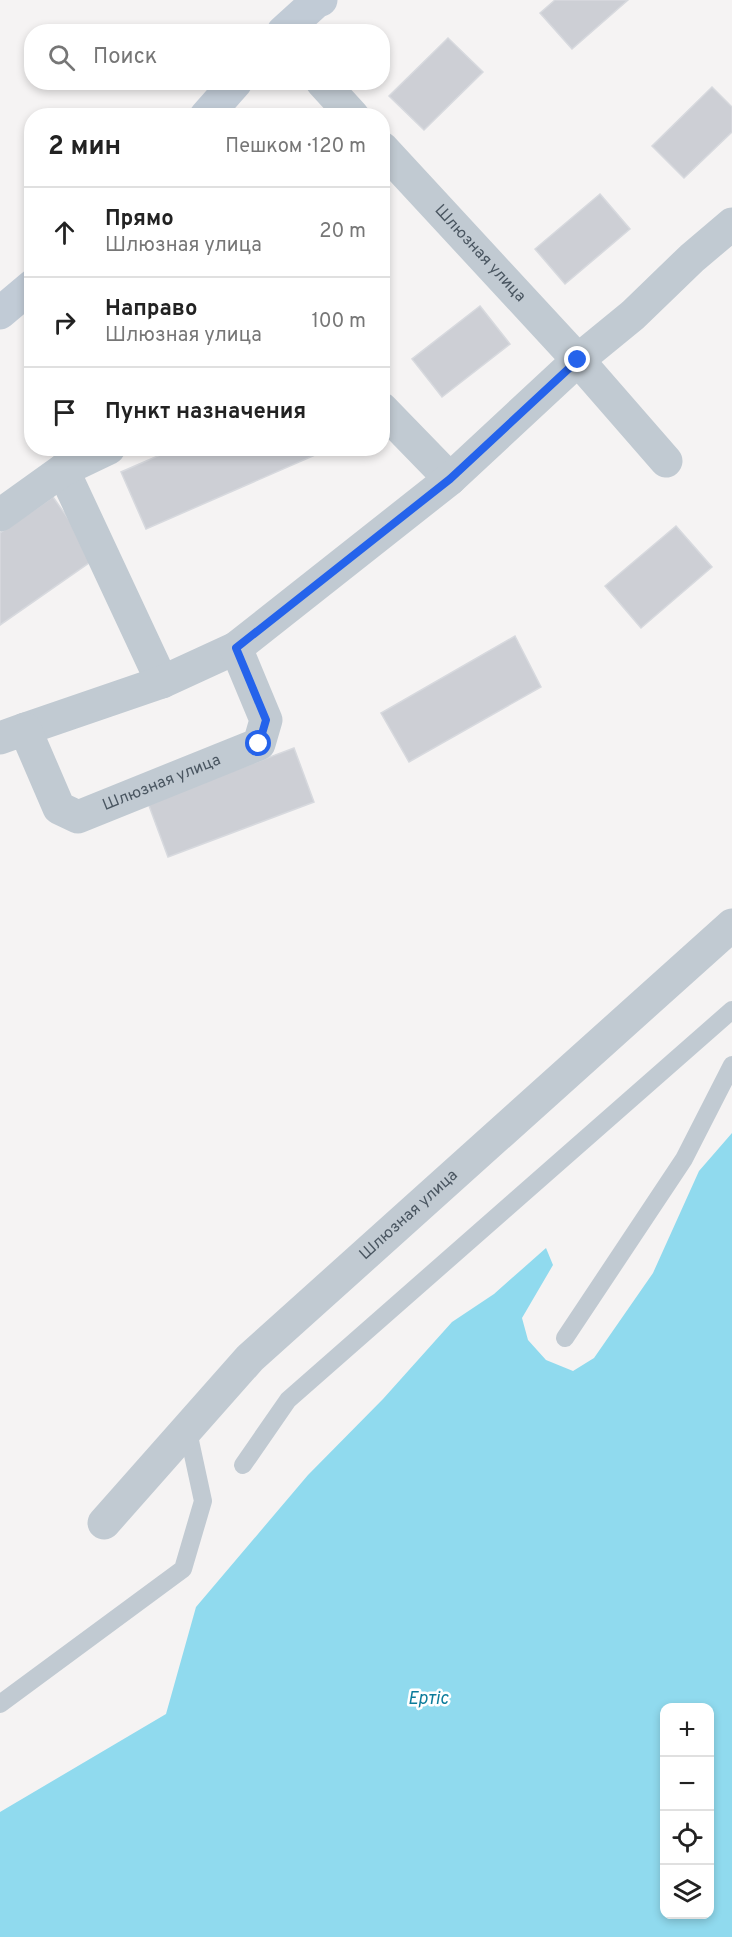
<!DOCTYPE html>
<html lang="ru">
<meta charset="utf-8">
<style>
:root{--surface:#fff;--page:#f6f6f6;--text:#222;--muted:#767676;--line:#e0e0e0}
body{margin:0;font-family:Overpass,sans-serif;background:var(--page);color:var(--text)}
.controls{position:absolute;right:18px;bottom:18px;display:grid;overflow:hidden;border-radius:12px;box-shadow:0 3px 9px #0003}
.controls button{width:54px;height:54px;display:grid;place-items:center;padding:0;border:0;border-bottom:2px solid var(--line);background:var(--surface);color:var(--text);font:30px sans-serif}
.stop{position:absolute;width:18px;height:18px;margin:-14px;border:4px solid #2563eb;border-radius:50%;background:#fff}
.stop.end{background:#2563eb;border-color:#fff;box-shadow:0 2px 6px #0008}
.list{margin:0;padding:0;list-style:none}
h2{display:flex;justify-content:space-between;align-items:center;height:78px;margin:0;padding:0 24px;font-size:26px}
h2 small{font-size:20px;font-weight:400;color:var(--muted)}
.list li{display:grid;grid-template-columns:39px 1fr auto;gap:18px;align-items:center;box-sizing:border-box;height:90px;padding:0 24px;border-top:2px solid var(--line)}
.list b{display:block;font-size:22px;white-space:nowrap}
.list p{margin:0;font-size:20px;white-space:nowrap;color:var(--muted)}
.list em{font-size:20px;font-style:normal;color:var(--muted)}
.icon{flex:none;width:33px;height:33px;fill:none;stroke:currentColor;stroke-width:2;stroke-linecap:round;stroke-linejoin:round}
.map{position:relative;flex:none;width:732px;height:1937px;overflow:hidden}
.search{position:absolute;background:var(--surface);box-shadow:0 3px 9px #0003;left:24px;top:24px;width:366px;height:66px;display:flex;align-items:center;gap:15px;box-sizing:border-box;padding:0 21px;border-radius:24px;color:var(--muted);font-size:22px}
.panel{position:absolute;background:var(--surface);box-shadow:0 3px 9px #0003;left:24px;top:108px;width:366px;height:348px;border-radius:24px}
.map>svg:first-child{display:block}
</style>
<div class="map">
<svg width="732" height="1937" viewBox="0 0 732 1937">
<rect width="100%" height="100%" fill="#f5f3f3"/>
<!-- water -->
<path fill="#90daee" fill-rule="evenodd" d="M 732,1133 L 732,1937 L 0,1937 L 0,1812 L 166,1714 L 196,1607 L 308,1475 L 383,1399 L 452,1322 L 494,1294 L 546,1248 L 553,1265 L 522,1318 L 528,1340 L 546,1360 L 573,1371 L 594,1358 L 653,1273 L 699,1171 ZM 664,1708 L 710,1708 L 710,1914 L 664,1914 Z"/>
<!-- building -->
<path fill="#cdcfd5" stroke="#d7d9de" stroke-width="1.5" d="M 555,0 L 628,0 L 572,49 L 540,13 Z
M 448,38 L 483,72 L 424,130 L 389,96 Z
M 712,87 L 732,107 L 732,132 L 684,178 L 652,146 Z
M 600,194 L 630,229 L 565,284 L 535,249 Z
M 480,306 L 510,344 L 442,397 L 412,359 Z
M 176,448 L 331,448 L 146,529 L 121,472 Z
M 53,497 L 96,558 L 0,625 L 0,533 Z
M 676,526 L 712,567 L 641,628 L 605,586 Z
M 515,636 L 541,687 L 409,762 L 381,713 Z
M 294,748 L 314,802 L 168,857 L 148,803 Z"/>
<g fill="none" stroke-linecap="round" stroke-linejoin="round">
<!-- lane -->
<path stroke="#c1cad2" stroke-width="18" d="M 565,1338 L 684,1159 L 732,1065
M 243,1465 L 288,1400 L 732,1010
M 0,1704 L 183,1569 L 203,1501 L 187,1427"/>
<!-- street -->
<g stroke="#c1cad2" stroke-width="33">
<path d="M 322,82 L 353,116"/>
<path id="s1" d="M 382,148 L 578,360 L 666,461"/>
<path d="M 382,409 L 450,479"/>
<path d="M 63,470 L 162,682"/>
<path d="M 0,515 L 63,470 L 109,448"/>
<path d="M 25,729 L 162,682 L 236,648"/>
<path id="s2" d="M 0,738 L 25,729 L 59,808 L 78,817 L 259,744 L 266,720 L 236,648 L 450,479 L 578,360 L 633,315 L 692,258 L 732,224"/>
<path id="s3" d="M 104,1523 L 250,1358 L 732,925"/>
</g>
<!-- secondary -->
<path stroke="#c1cbd6" stroke-width="33" d="M 283,32 L 316,2 L 321,0
M 206,116 L 236,82
M 0,313 L 32,286"/>
</g>
<g fill="none" stroke-linecap="round" stroke-linejoin="round">
<!-- route -->
<path stroke="#2563eb" stroke-width="8" d="M 259,744 L 266,720 L 236,648 L 450,479 L 578,360"/>
</g>
<g text-anchor="middle" dominant-baseline="central" stroke-width="5" stroke-linejoin="round" paint-order="stroke">
<!-- street labels -->
<g font-size="16" fill="#4a5661" stroke="#fff">
<text stroke="none"><textPath href="#s1" startOffset="144">Шлюзная улица</textPath></text>
<text stroke="none"><textPath href="#s2" startOffset="224">Шлюзная улица</textPath></text>
<text stroke="none"><textPath href="#s3" startOffset="434">Шлюзная улица</textPath></text>
</g>
<!-- water labels -->
<g font-size="18" font-style="italic" fill="#0c7c9b" stroke="#fff">
<text x="428" y="1699">Ертіс</text>
</g>
</g>
</svg>
<div class="controls">
<button>+</button>
<button>−</button>
<button><svg class="icon" aria-label="locate" viewBox="0 0 24 24"><circle cx="12" cy="12" r="6"/><path d="M12 2v4M12 18v4M2 12h4M18 12h4"/></svg></button>
<button><svg class="icon" aria-label="layers" viewBox="0 0 24 24"><path d="M12 4l9 5-9 5-9-5zM3 14l9 5 9-5"/></svg></button>
</div>
<div class="stop" style="left:259px;top:744px"></div>
<div class="stop end" style="left:578px;top:360px"></div>
<div class="search"><svg class="icon" aria-label="search" viewBox="0 0 24 24"><circle cx="10" cy="10" r="6"/><path d="M15 15l6 6"/></svg>Поиск</div>
<section class="panel">
<h2>2 мин<small>Пешком · 120 m</small></h2>
<ul class="list">
<li><svg class="icon" aria-label="ahead" viewBox="0 0 24 24"><path d="M12 20V5M6 11l6-6 6 6"/></svg><div><b>Прямо</b><p>Шлюзная улица</p></div><em>20 m</em></li>
<li><svg class="icon" aria-label="right" viewBox="0 0 24 24"><path d="M7 20v-9h11M14 6l5 5-5 5"/></svg><div><b>Направо</b><p>Шлюзная улица</p></div><em>100 m</em></li>
<li><svg class="icon" aria-label="arrive" viewBox="0 0 24 24"><path d="M6 21V4h12l-3 4 3 4H6"/></svg><div><b>Пункт назначения</b></div></li>
</ul>
</section>
</div>
